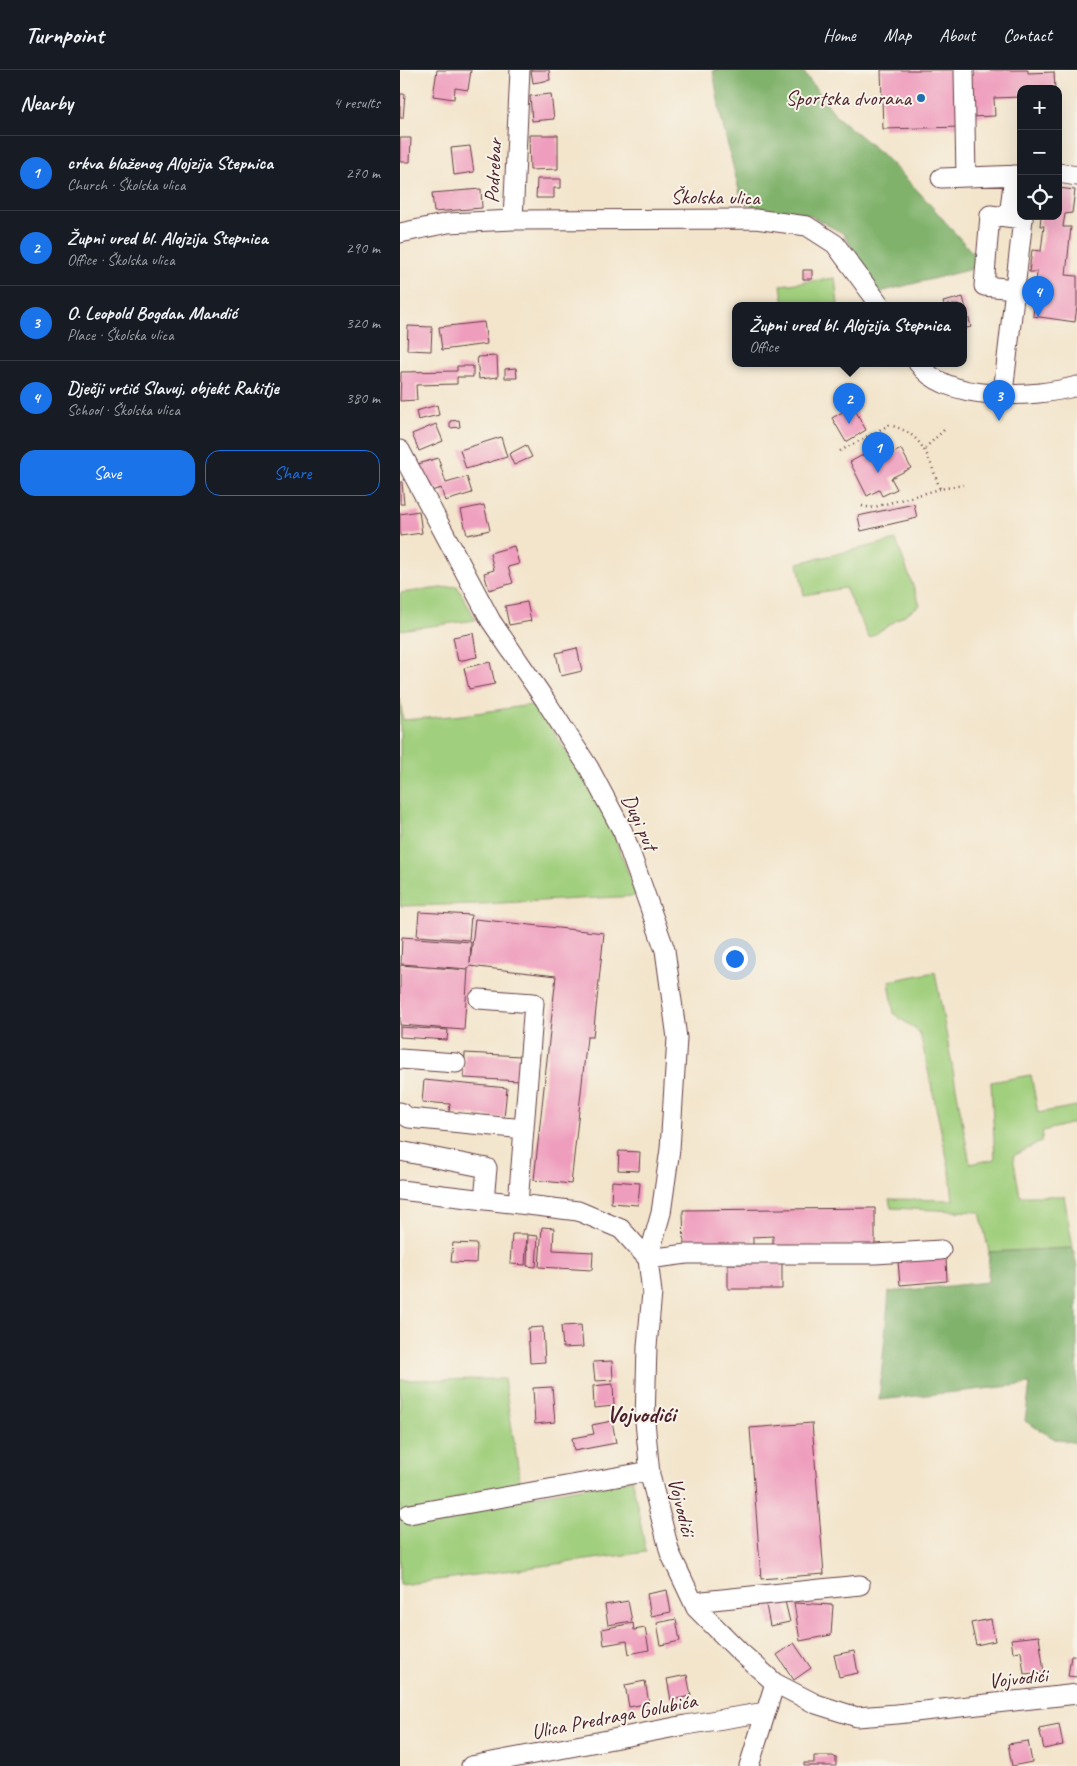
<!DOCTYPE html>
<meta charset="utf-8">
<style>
:root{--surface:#171b24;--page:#20242c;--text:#f1f3f6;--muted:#9ea1a6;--line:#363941;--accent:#1a73e8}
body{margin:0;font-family:Caveat,sans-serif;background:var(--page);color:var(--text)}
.controls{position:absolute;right:15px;top:15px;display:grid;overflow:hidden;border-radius:10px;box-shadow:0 5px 20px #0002}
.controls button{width:45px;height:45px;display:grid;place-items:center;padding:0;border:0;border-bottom:1px solid var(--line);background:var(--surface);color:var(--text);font:25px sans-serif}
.you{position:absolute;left:334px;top:888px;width:18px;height:18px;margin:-12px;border:4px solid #fff;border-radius:50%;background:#1a73e8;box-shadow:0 0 0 8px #1a73e833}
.badge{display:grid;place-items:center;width:32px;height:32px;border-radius:50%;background:var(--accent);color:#fff;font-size:16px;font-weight:700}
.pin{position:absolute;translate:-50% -41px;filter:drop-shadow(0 1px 2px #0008)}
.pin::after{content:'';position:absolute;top:26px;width:18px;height:15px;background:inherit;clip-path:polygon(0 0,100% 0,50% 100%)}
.popup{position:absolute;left:332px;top:232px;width:235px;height:65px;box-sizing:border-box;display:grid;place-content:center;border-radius:10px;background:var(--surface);filter:drop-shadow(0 1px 4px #0005);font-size:16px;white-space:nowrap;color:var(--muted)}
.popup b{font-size:19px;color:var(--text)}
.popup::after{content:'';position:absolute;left:50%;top:100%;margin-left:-10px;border:10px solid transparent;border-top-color:var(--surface)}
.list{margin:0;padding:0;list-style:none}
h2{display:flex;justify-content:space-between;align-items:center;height:65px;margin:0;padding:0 20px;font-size:21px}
h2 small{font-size:16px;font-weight:400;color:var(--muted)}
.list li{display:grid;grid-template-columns:32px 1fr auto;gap:15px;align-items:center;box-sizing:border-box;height:75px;padding:0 20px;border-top:1px solid var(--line)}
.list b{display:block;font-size:19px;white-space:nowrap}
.list p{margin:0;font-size:16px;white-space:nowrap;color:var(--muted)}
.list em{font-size:16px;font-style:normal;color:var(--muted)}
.actions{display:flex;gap:10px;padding:15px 20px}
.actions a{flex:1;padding:11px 0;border:1px solid var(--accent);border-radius:15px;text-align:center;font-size:18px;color:var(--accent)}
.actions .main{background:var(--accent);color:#fff}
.icon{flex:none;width:28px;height:28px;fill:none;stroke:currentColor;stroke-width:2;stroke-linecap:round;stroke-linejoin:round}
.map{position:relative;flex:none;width:677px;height:1696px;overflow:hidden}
header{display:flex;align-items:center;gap:30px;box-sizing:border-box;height:70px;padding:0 25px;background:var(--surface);border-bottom:1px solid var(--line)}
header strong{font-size:24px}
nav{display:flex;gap:28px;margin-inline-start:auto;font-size:18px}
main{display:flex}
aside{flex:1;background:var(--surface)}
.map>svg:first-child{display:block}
</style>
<header>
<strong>Turnpoint</strong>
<nav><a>Home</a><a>Map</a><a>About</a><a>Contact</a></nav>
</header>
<main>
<aside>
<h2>Nearby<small>4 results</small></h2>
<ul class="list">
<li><span class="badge">1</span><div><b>crkva blaženog Alojzija Stepnica</b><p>Church · Školska ulica</p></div><em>270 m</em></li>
<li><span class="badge">2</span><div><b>Župni ured bl. Alojzija Stepnica</b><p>Office · Školska ulica</p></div><em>290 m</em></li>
<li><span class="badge">3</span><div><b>O. Leopold Bogdan Mandić</b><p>Place · Školska ulica</p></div><em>320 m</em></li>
<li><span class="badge">4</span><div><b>Dječji vrtić Slavuj, objekt Rakitje</b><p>School · Školska ulica</p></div><em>380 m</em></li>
</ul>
<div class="actions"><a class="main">Save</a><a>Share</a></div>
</aside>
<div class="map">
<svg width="677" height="1696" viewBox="0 0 677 1696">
<rect width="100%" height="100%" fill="#f7f3e8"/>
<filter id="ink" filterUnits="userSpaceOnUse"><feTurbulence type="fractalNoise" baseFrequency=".02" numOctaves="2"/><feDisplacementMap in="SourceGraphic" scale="10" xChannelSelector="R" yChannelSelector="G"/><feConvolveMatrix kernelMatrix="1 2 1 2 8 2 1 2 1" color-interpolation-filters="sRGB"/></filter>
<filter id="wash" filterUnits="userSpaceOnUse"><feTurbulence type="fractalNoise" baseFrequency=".0096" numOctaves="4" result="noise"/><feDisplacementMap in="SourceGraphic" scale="20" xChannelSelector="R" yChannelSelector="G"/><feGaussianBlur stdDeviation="1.12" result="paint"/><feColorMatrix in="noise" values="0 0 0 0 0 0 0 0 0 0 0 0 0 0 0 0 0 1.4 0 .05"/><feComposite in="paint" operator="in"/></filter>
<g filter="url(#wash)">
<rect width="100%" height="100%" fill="#f3e5cc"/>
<!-- green -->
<path fill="#a0cf7d" stroke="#757754" d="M 435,208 L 438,235 L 384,235 L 381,215 Z
M 496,470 L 520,535 L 469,568 L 445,518 L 404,525 L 398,493 Z
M 57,516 L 76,550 L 0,560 L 0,523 Z
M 0,629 L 3,650 L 63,645 L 137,634 L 165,680 L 201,730 L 237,826 L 81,834 L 0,836 Z
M 535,902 L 570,1094 L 595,1089 L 591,1012 L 631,1005 L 638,1043 L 677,1036 L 677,1052 L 643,1061 L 641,1072 L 613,1086 L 620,1126 L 664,1126 L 673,1178 L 589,1182 L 580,1142 L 491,1138 L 489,1129 L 553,1130 L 550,1102 L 520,963 L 494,944 L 489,911 Z
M 104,1309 L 123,1428 L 232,1409 L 246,1482 L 0,1515 L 0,1310 Z"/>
<!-- forest -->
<path fill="#80b26c" stroke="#65684c" d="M 313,0 L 402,0 L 437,47 L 482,84 L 519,122 L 584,196 L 476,223 L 444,164 L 407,144 L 370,143 L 342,132 L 321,48 Z
M 673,1178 L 677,1199 L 677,1373 L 655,1369 L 625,1351 L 630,1314 L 479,1330 L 489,1222 L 588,1212 L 589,1182 Z"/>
<g id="blocks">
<!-- building -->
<path fill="#ef9dbd" d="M 37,0 L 71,0 L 68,20 L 55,18 L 54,29 L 33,26 Z
M 131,0 L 149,0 L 150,10 L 133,13 Z
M 481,0 L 559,0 L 561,57 L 483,59 Z
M 566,0 L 628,0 L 628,3 L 654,2 L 655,19 L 621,19 L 621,27 L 594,28 L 595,46 L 568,47 Z
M 0,24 L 5,24 L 3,48 L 0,48 Z
M 151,24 L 154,49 L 132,51 L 130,26 Z
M 129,65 L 158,65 L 158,99 L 130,100 Z
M 0,68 L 11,68 L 10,92 L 0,92 Z
M 70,76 L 74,102 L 54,105 L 51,78 Z
M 137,109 L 161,109 L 161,118 L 154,118 L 154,128 L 136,128 Z
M 658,118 L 675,120 L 672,143 L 665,144 L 663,157 L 671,157 L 666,205 L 677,206 L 677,236 L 675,252 L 633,246 L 637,202 L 629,202 L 632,180 L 641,181 L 644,156 L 640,156 L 641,146 L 658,146 Z
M 81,119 L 82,138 L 34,142 L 32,123 Z
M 403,200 L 412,200 L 412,209 L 403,209 Z
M 563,227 L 571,257 L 563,259 L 563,235 L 544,235 L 543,232 Z
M 84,252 L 87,274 L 42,280 L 39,257 Z
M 8,256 L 32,257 L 31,281 L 7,280 Z
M 97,286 L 98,307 L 79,309 L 77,287 Z
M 57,296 L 73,296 L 73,307 L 57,307 L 57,314 L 16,315 L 17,330 L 0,331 L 1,302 L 57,301 Z
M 116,298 L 117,308 L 105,308 L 105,299 Z
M 37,335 L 39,345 L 18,350 L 16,341 Z
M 453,336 L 466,360 L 446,372 L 432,348 Z
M 59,350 L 60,357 L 50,358 L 50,351 Z
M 36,354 L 43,371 L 19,381 L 12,364 Z
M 101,367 L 107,387 L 66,399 L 60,380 Z
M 126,375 L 132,387 L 114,395 L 109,384 Z
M 478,377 L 484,388 L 501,379 L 511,398 L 491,408 L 497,419 L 482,426 L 479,420 L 467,426 L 450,392 Z
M 38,388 L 46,413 L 67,407 L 72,423 L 45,431 L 41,418 L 31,421 L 29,413 L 24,414 L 18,394 Z
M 0,412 L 2,412 L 4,434 L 0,434 Z
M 514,434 L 517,448 L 461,461 L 458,446 Z
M 84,435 L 90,460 L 67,465 L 61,440 Z
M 19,441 L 22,463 L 0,466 L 0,444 Z
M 114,476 L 119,494 L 108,497 L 113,513 L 89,520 L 84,503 L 94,500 L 90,483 Z
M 127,532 L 131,551 L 109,555 L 105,536 Z
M 73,563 L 77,587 L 58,591 L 53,567 Z
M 177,578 L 182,601 L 161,606 L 156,583 Z
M 90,592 L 95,614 L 69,619 L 64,598 Z
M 19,842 L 71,845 L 69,870 L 17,866 Z
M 75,849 L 204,863 L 193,967 L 187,967 L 171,1114 L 134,1110 L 156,906 L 69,896 L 69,899 L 1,894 L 2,867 L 71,872 L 70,893 Z
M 0,895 L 68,900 L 64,960 L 0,955 Z
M 0,957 L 48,960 L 47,970 L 0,967 Z
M 65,983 L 121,986 L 120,1011 L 64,1008 Z
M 24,1010 L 107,1018 L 104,1048 L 49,1043 L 50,1034 L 22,1032 Z
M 219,1081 L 240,1082 L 239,1101 L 218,1100 Z
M 212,1111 L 240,1113 L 238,1135 L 211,1133 Z
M 475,1138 L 475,1176 L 373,1177 L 373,1166 L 353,1167 L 353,1177 L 284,1177 L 283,1140 Z
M 142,1157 L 154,1158 L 153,1180 L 193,1182 L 192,1200 L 139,1197 Z
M 112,1164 L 127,1164 L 125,1195 L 110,1194 Z
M 128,1165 L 138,1166 L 136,1197 L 127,1196 Z
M 53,1173 L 77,1174 L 76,1193 L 51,1192 Z
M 546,1188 L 547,1211 L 500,1215 L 498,1191 Z
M 382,1193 L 382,1219 L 328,1219 L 328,1194 Z
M 181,1255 L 183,1277 L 163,1278 L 161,1256 Z
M 143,1257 L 145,1292 L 130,1293 L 128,1258 Z
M 212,1291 L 213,1310 L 195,1311 L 193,1292 Z
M 213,1314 L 214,1336 L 194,1338 L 193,1316 Z
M 152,1317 L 155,1352 L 135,1354 L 133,1318 Z
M 212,1351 L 216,1373 L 174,1381 L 172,1368 L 194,1364 L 192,1355 Z
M 412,1353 L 424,1504 L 361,1509 L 350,1358 Z
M 267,1520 L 271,1542 L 251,1546 L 247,1524 Z
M 228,1531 L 232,1551 L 208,1555 L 205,1535 Z
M 385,1531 L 390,1552 L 370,1556 L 366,1535 Z
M 394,1533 L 433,1535 L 431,1565 L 400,1571 Z
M 276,1549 L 280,1571 L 261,1575 L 257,1553 Z
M 591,1549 L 595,1571 L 576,1575 L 571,1553 Z
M 233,1553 L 234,1560 L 245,1558 L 249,1580 L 229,1584 L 227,1571 L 204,1575 L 202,1559 Z
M 639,1566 L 644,1602 L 624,1604 L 621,1581 L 613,1582 L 611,1569 Z
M 394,1573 L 411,1598 L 394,1610 L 377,1585 Z
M 454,1581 L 458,1603 L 439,1607 L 434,1585 Z
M 671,1586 L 677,1586 L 677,1607 L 668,1606 Z
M 287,1605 L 291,1626 L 271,1630 L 267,1609 Z
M 245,1611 L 249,1633 L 229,1637 L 225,1615 Z
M 659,1654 L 663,1675 L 644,1679 L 639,1658 Z
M 628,1671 L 632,1692 L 612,1696 L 608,1674 Z
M 414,1686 L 433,1686 L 436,1688 L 436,1696 L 404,1696 L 404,1693 L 414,1693 Z"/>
</g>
</g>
<g filter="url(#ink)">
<use href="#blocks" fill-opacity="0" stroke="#633d43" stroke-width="1"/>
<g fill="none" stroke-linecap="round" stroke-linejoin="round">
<defs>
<path id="minor" d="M 564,0 L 566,107
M 658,103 L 677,106
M 541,108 L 621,105
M 609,147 L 614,105
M 113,150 L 120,0
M 0,163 L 48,153 L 113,150 L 355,149 L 407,156 L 435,174 L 480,235
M 518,293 C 546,333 635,328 677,316
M 603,323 L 623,149 L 590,145 L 584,216 L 615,219
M 0,380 L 91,551 L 145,630 L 189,698 L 223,762 L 265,880 L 277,968 L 270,1079 L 261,1143 L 248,1189 L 287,1184 L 475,1184 L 541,1180
M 79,929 L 134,933 L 118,1134
M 0,989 L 56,993
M 0,1042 L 9,1048 L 124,1059
M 0,1081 L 87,1098 L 84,1130
M 0,1120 L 178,1141 L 221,1159 L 248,1189 L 252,1223 L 247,1276 L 245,1351 L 250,1405 L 270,1483 L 296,1538 L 339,1581 L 375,1613 L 416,1634 L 457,1647 L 497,1644 L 677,1624
M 9,1444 L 250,1401
M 296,1538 L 303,1531 L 460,1515
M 71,1696 L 286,1655 L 366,1642
M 349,1696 L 375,1613"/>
</defs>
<!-- minor casing -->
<use href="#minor" stroke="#633d43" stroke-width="21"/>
<!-- path -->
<path stroke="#633d43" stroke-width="2.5" stroke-dasharray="1 4" stroke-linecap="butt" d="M 525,378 L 545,359
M 440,381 L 489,355 C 524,363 529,389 540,419 L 563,415
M 462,436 L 471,438 L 540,419"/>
<!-- minor -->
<use href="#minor" stroke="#fff" stroke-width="19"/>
</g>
</g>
<!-- markers -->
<circle fill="#1f6fb2" stroke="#f7f3e8" stroke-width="2" cx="521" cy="28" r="5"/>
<g text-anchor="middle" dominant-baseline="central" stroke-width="4" stroke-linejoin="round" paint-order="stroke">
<!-- poi labels -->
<g font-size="21" fill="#4a1f2b" stroke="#f7f3e8" text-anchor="end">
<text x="511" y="28">Sportska dvorana</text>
</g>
<!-- street labels -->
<g font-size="21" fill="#4a1f2b" stroke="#f7f3e8">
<text transform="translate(93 101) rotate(-87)">Podrebar</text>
<text transform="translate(315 127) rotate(1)">Školska ulica</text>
<text transform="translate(240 752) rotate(66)">Dugi put</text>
<text transform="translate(282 1437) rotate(76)">Vojvodići</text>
<text transform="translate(618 1608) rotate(-6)">Vojvodići</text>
<text transform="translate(214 1646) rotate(-11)">Ulica Predraga Golubića</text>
</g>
<!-- quarter labels -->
<g font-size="24" font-weight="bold" fill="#4a1f2b" stroke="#f7f3e8">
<text x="241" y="1344">Vojvodići</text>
</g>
</g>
</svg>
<div class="controls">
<button>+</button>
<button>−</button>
<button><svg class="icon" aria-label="locate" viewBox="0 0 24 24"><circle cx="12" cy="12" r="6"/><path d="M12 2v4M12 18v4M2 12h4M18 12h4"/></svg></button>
</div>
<div class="you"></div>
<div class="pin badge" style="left:478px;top:403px">1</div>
<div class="pin badge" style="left:449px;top:354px">2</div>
<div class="popup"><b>Župni ured bl. Alojzija Stepnica</b>Office</div>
<div class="pin badge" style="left:599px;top:351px">3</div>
<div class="pin badge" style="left:638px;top:247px">4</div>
</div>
</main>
